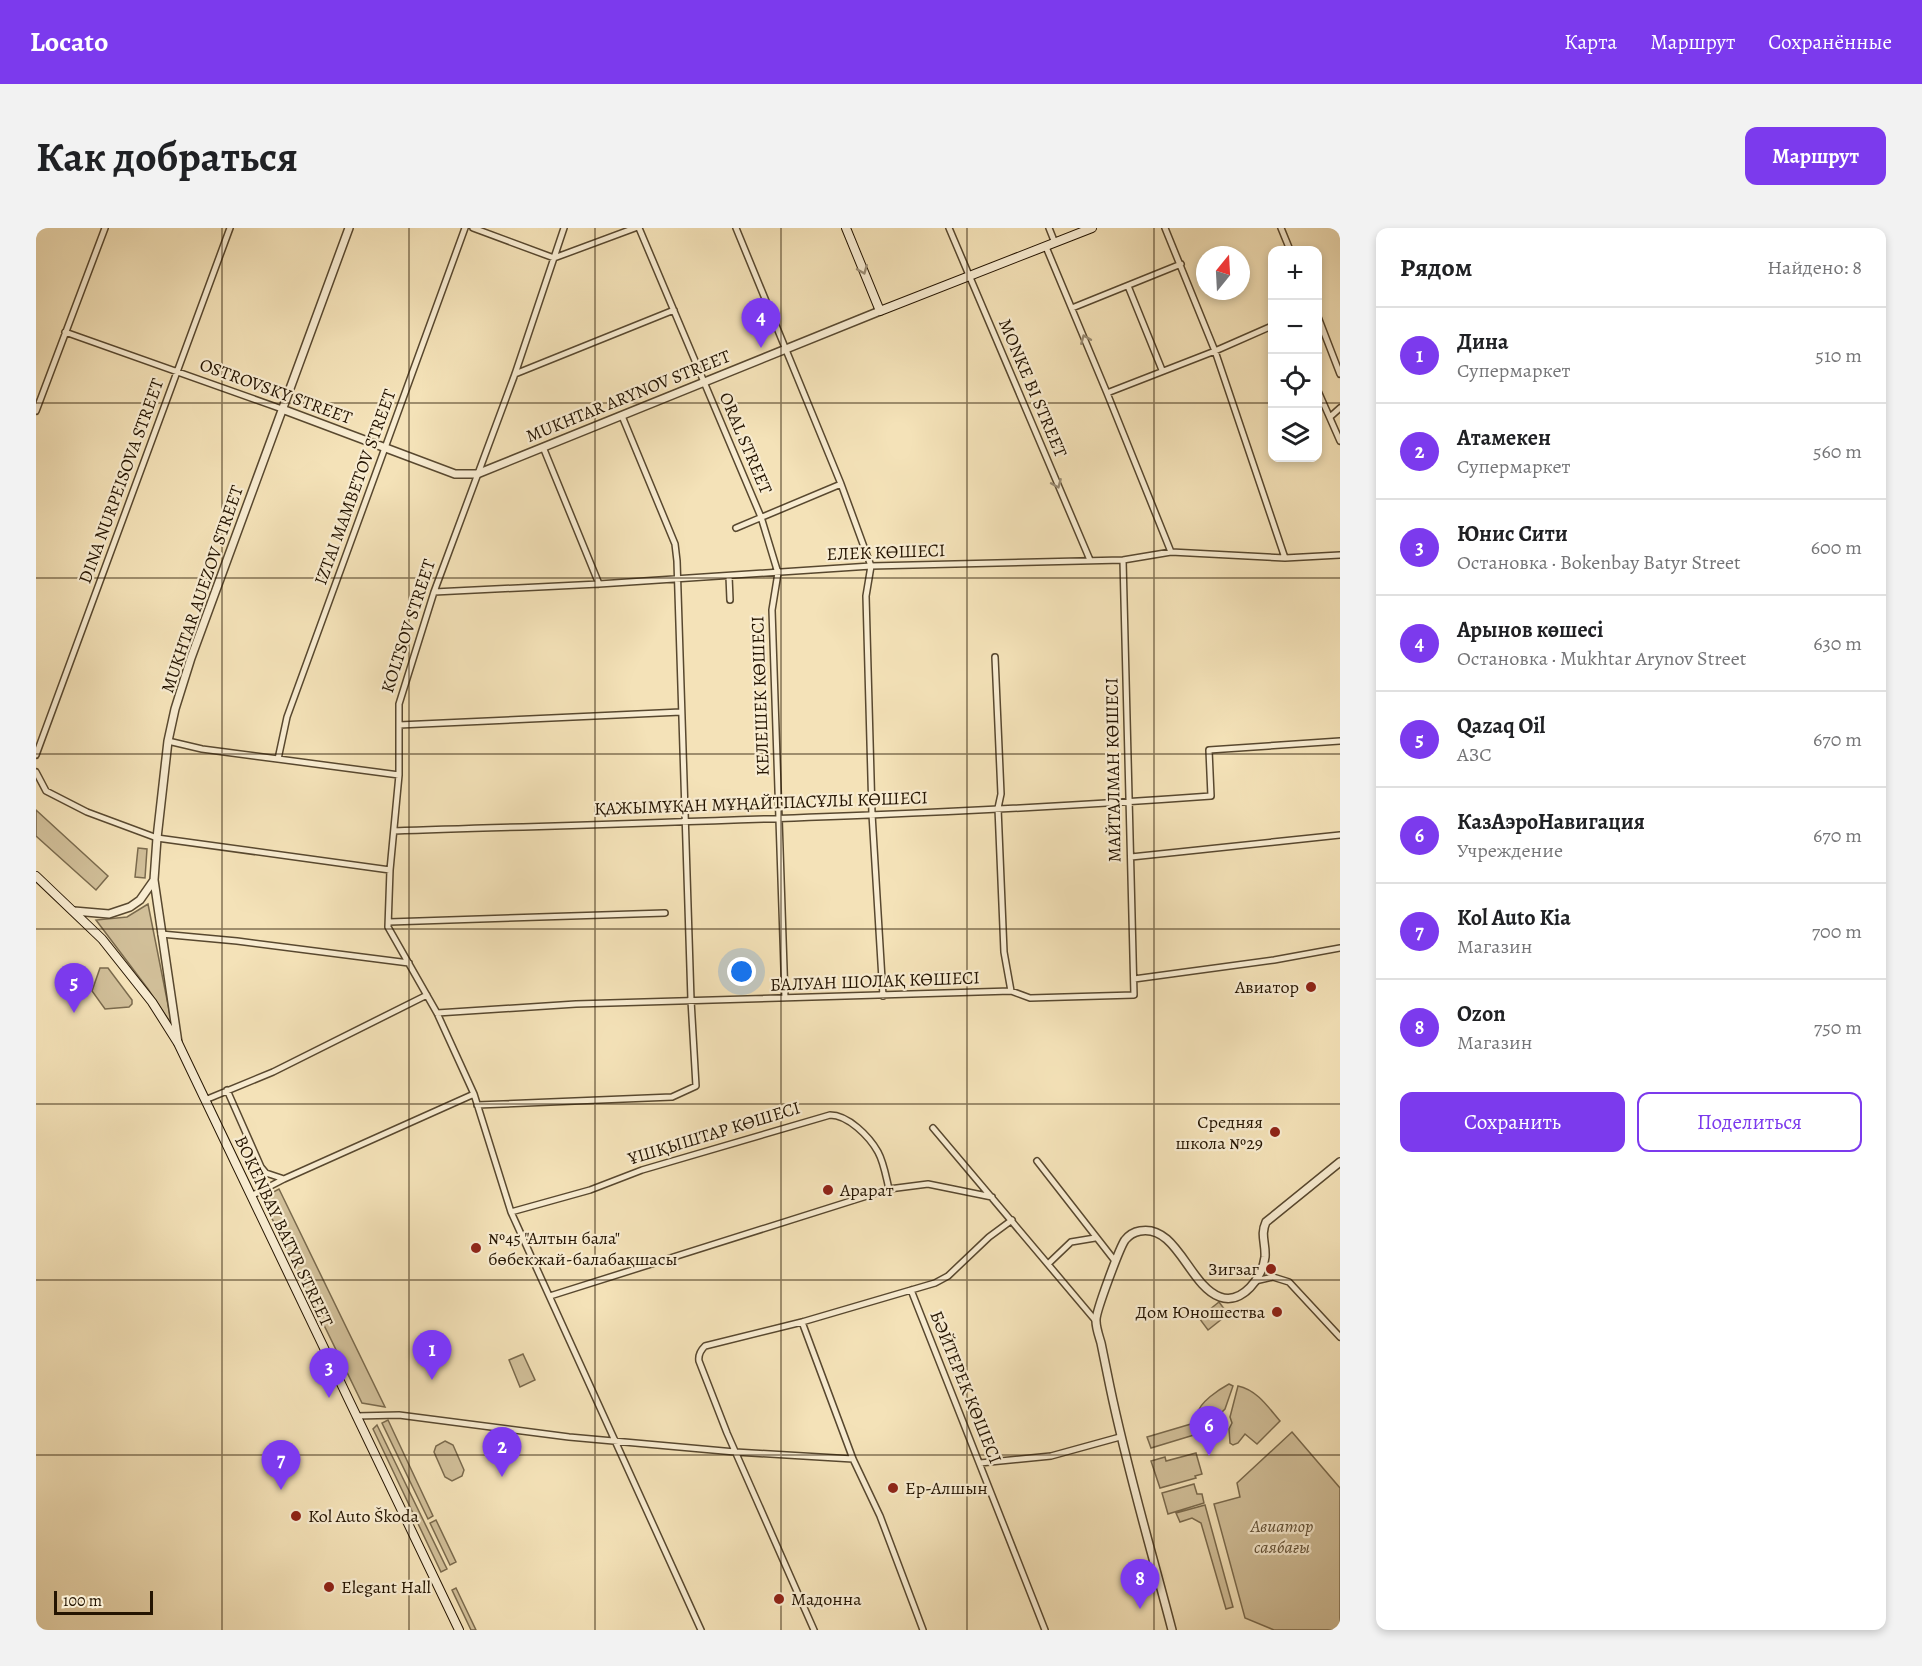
<!DOCTYPE html>
<html lang="ru">
<meta charset="utf-8">
<style>
:root{--surface:#fff;--page:#f2f2f2;--text:#202124;--muted:#757577;--line:#e0e0e0;--accent:#7c3aed}
body{margin:0;font-family:Alegreya,serif;background:var(--page);color:var(--text)}
.controls{position:absolute;right:18px;top:18px;display:grid;overflow:hidden;border-radius:12px;box-shadow:0 3px 9px #0003}
.controls button{width:54px;height:54px;display:grid;place-items:center;padding:0;border:0;border-bottom:2px solid var(--line);background:var(--surface);color:var(--text);font:30px sans-serif}
.compass{position:absolute;left:1160px;top:18px;width:54px;height:54px;border-radius:50%;background:var(--surface);box-shadow:0 3px 9px #0003;rotate:18deg}
.scale{position:absolute;left:18px;bottom:15px;width:99px;box-sizing:border-box;padding-left:6px;border:3px solid #241401;border-top:0;font-size:16px;line-height:21px;white-space:nowrap;color:#241401;-webkit-text-stroke:4px #f8ecd1;paint-order:stroke}
.you{position:absolute;left:706px;top:744px;width:21px;height:21px;margin:-15px;border:4px solid #fff;border-radius:50%;background:#1a73e8;box-shadow:0 0 0 9px #1a73e833}
.badge{display:grid;place-items:center;width:39px;height:39px;border-radius:50%;background:var(--accent);color:#fff;font-size:20px;font-weight:700}
.pin{position:absolute;translate:-50% -50px;filter:drop-shadow(0 2px 3px #0008)}
.pin::after{content:'';position:absolute;top:32px;width:21px;height:18px;background:inherit;clip-path:polygon(0 0,100% 0,50% 100%)}
.list{margin:0;padding:0;list-style:none}
h2{display:flex;justify-content:space-between;align-items:center;height:78px;margin:0;padding:0 24px;font-size:26px}
h2 small{font-size:20px;font-weight:400;color:var(--muted)}
.list li{display:grid;grid-template-columns:39px 1fr auto;gap:18px;align-items:center;box-sizing:border-box;height:96px;padding:0 24px;border-top:2px solid var(--line)}
.list b{display:block;font-size:22px;white-space:nowrap}
.list p{margin:0;font-size:20px;white-space:nowrap;color:var(--muted)}
.list em{font-size:20px;font-style:normal;color:var(--muted)}
.actions{display:flex;gap:12px;padding:18px 24px}
.actions a{flex:1;padding:14px 0;border:2px solid var(--accent);border-radius:12px;text-align:center;font-size:21px;color:var(--accent)}
.actions .main{background:var(--accent);color:#fff}
.icon{flex:none;width:33px;height:33px;fill:none;stroke:currentColor;stroke-width:2;stroke-linecap:round;stroke-linejoin:round}
.map{position:relative;flex:none;width:1304px;height:1402px;overflow:hidden;border-radius:12px}
header{display:flex;align-items:center;gap:36px;box-sizing:border-box;height:84px;padding:0 30px;background:var(--accent);color:#fff}
header strong{font-size:28px}
nav{display:flex;gap:33px;margin-inline-start:auto;font-size:21px}
.intro{display:flex;align-items:center;justify-content:space-between;box-sizing:border-box;height:144px;padding:0 36px}
h1{margin:0;font-size:42px}
.button{padding:15px 27px;border-radius:12px;background:var(--accent);color:#fff;font-size:21px;font-weight:700}
main{display:flex;gap:36px;padding:0 36px}
aside{flex:1;background:var(--surface);border-radius:12px;box-shadow:0 3px 9px #0003}
.map>svg:first-child{display:block}
</style>
<header>
<strong>Locato</strong>
<nav><a>Карта</a><a>Маршрут</a><a>Сохранённые</a></nav>
</header>
<div class="intro"><h1>Как добраться</h1><a class="button">Маршрут</a></div>
<main>
<div class="map">
<svg width="1304" height="1402" viewBox="0 0 1304 1402">
<rect width="100%" height="100%" fill="#f4e2b8"/>
<filter id="stains"><feTurbulence type="fractalNoise" baseFrequency=".00333" numOctaves="4"/><feColorMatrix values="0 0 0 0 .2 0 0 0 0 .09 0 0 0 0 .02 0 0 0 .5 -.17"/></filter>
<radialGradient id="worn" r=".72"><stop offset=".6" stop-color="#630" stop-opacity="0"/><stop offset="1" stop-color="#630" stop-opacity=".3"/></radialGradient>
<!-- green -->
<path fill="#d1bf99" stroke="#7a6a4d" stroke-width="1.5" d="M 0,582 L 72,648 L 60,662 L 0,608 Z
M 102,620 L 111,621 L 109,650 L 99,649 Z
M 112,676 L 136,797 L 112,761 L 60,692 L 91,689 Z
M 64,740 L 72,740 L 96,772 L 96,776 L 93,779 L 69,781 L 56,763 Z
M 243,961 L 349,1179 L 326,1175 L 226,970 Z
M 1183,1074 L 1192,1086 L 1172,1102 L 1163,1090 Z
M 487,1126 L 499,1152 L 484,1159 L 473,1132 Z
M 1193,1156 L 1197,1158 L 1189,1181 L 1183,1187 L 1178,1186 L 1164,1190 L 1161,1186 C 1164,1174 1182,1162 1193,1156 Z
M 1202,1158 C 1221,1162 1232,1179 1244,1193 L 1221,1216 L 1209,1206 L 1202,1215 L 1197,1217 L 1194,1215 L 1193,1201 L 1196,1195 L 1194,1189 Z
M 352,1192 L 397,1288 L 392,1291 L 346,1195 Z
M 1155,1196 L 1158,1207 L 1115,1220 L 1111,1209 Z
M 341,1197 L 411,1341 L 405,1344 L 337,1201 Z
M 1256,1204 L 1304,1260 L 1304,1402 L 1238,1402 L 1209,1390 L 1178,1276 L 1204,1269 L 1201,1255 Z
M 409,1213 L 417,1217 L 428,1242 L 426,1248 L 416,1253 L 409,1249 L 398,1224 L 400,1218 Z
M 1160,1225 L 1166,1246 L 1159,1248 L 1160,1250 L 1124,1260 L 1115,1233 L 1129,1229 L 1130,1233 Z
M 1158,1256 L 1161,1266 L 1166,1266 L 1168,1275 L 1132,1286 L 1126,1265 Z
M 1169,1277 L 1197,1379 L 1190,1381 L 1165,1295 L 1156,1290 L 1144,1294 L 1140,1285 Z
M 400,1292 L 420,1334 L 414,1337 L 394,1295 Z
M 420,1360 L 440,1402 L 435,1402 L 416,1362 Z"/>
<g fill="none" stroke-linecap="round" stroke-linejoin="round">
<defs>
<path id="minor" d="M 437,0 L 518,30 L 599,0
M 528,0 L 479,146 L 398,364 L 363,476 L 363,547 L 354,642 L 352,699 L 401,785 L 438,866 L 475,984 L 665,1402
M 603,0 L 725,289 L 742,345 L 736,382 L 749,770
M 700,0 L 805,256 L 835,338 L 830,368 L 836,586 L 847,768
M 913,0 L 1054,332
M 1013,0 L 1019,15
M 1129,0 L 1179,123 L 1249,330
M 1245,0 L 1254,22
M 1010,19 L 1071,165 L 1135,324
M 1092,58 L 1126,142
M 1036,80 L 1145,36
M 1282,89 L 1304,146
M 29,104 L 246,181
M 479,146 L 638,82
M 1282,163 L 1304,213
M 1071,165 L 1179,123 L 1236,98
M 0,183 L 69,0
M 1294,189 L 1304,180
M 507,219 L 563,356
M 700,300 L 805,256
M 693,348 L 694,372
M 398,364 L 563,356 L 835,338 L 1087,332 L 1135,324 L 1249,330 L 1304,327
M 959,429 L 965,566 L 962,580 L 968,724 L 975,763
M 363,497 L 645,484
M 132,513 L 166,521 L 363,547
M 0,527 L 194,0
M 242,531 L 251,489 L 429,0
M 0,544 L 10,563 L 51,584 L 121,610 L 354,642
M 358,603 C 630,594 903,588 1175,568 L 1173,522 L 1304,513
M 1095,629 L 1304,607
M 353,694 L 629,685
M 125,706 L 201,713 L 373,735
M 1098,751 L 1238,732 L 1304,720
M 401,785 L 540,776 L 975,763 L 994,770 L 1098,767 L 1087,332
M 191,862 L 225,939 L 230,945 L 248,951 L 438,866
M 169,872 L 237,844 L 391,767
M 441,877 L 636,869 L 660,858 L 655,772 L 641,333 L 639,316 L 586,188
M 897,900 L 1059,1092
M 1001,933 L 1079,1033
M 215,968 L 248,951
M 475,984 L 554,962 L 606,942 L 794,887 C 812,887 833,908 842,924 C 848,935 850,949 853,961
M 1013,1035 L 1035,1014 L 1059,1010
M 1219,1053 L 1237,1049 L 1253,1054 L 1304,1109
M 875,1062 L 1009,1402
M 514,1068 L 853,961 L 892,956 L 956,969
M 766,1094 L 817,1231 L 844,1288 L 887,1402
M 320,1188 L 363,1187 L 533,1209 L 699,1224 L 817,1231
M 944,1235 L 1015,1228 L 1084,1209
M 778,1402 L 691,1205 L 663,1133 C 662,1127 664,1123 669,1118 L 766,1094 L 899,1055 L 912,1048 L 953,1009 L 976,992"/>
<path id="tertiary" d="M 246,181 L 419,246 L 441,246 L 844,83
M 118,652 L 142,815
M 38,683 L 73,686 L 94,679 L 104,672 L 118,652 L 121,610 L 132,513 L 139,481 L 155,430 L 313,0
M 1136,1402 C 1115,1321 1091,1241 1074,1159 C 1071,1145 1068,1130 1065,1115 C 1063,1108 1060,1100 1060,1093 C 1059,1085 1084,1019 1089,1012 C 1093,1007 1098,1004 1104,1003 C 1141,996 1153,1058 1184,1069 C 1206,1077 1227,1049 1229,1029 C 1230,1015 1224,1007 1230,994 L 1304,934"/>
<path id="secondary" d="M 810,0 L 844,83 L 1056,0
M 0,648 L 66,711 L 116,774 L 142,815 L 423,1402"/>
</defs>
<!-- minor casing -->
<use href="#minor" stroke="#58482f" stroke-width="8"/>
<!-- tertiary casing -->
<use href="#tertiary" stroke="#58482f" stroke-width="10"/>
<!-- secondary casing -->
<use href="#secondary" stroke="#241401" stroke-width="10"/>
<!-- minor -->
<use href="#minor" stroke="#f8ecd1" stroke-width="5"/>
<!-- tertiary -->
<use href="#tertiary" stroke="#f8ecd1" stroke-width="7"/>
<!-- secondary -->
<use href="#secondary" stroke="#f8ecd1" stroke-width="8"/>
</g>
<!-- one-way arrows -->
<defs><path id="oneway-chevron" d="M-2-3.5L2.5 0L-2 3.5" fill="none" stroke-width="1.6" stroke-linecap="round" stroke-linejoin="round" transform="scale(1.5)"/></defs>
<g stroke="#998b73">
<use href="#oneway-chevron" transform="translate(827 42) rotate(68)"/>
<use href="#oneway-chevron" transform="translate(1049 111) rotate(-112)"/>
<use href="#oneway-chevron" transform="translate(1021 256) rotate(67)"/>
</g>
<!-- grid -->
<path fill="none" stroke="#241401" stroke-width="1.5" stroke-opacity="0.55" d="M 186,0 L 186,1402M 373,0 L 373,1402M 559,0 L 559,1402M 745,0 L 745,1402M 931,0 L 931,1402M 1118,0 L 1118,1402M 0,175 L 1236,175M 1282,175 L 1304,175M 0,350 L 1304,350M 0,526 L 1304,526M 0,701 L 1304,701M 0,876 L 1304,876M 0,1052 L 1304,1052M 0,1227 L 1304,1227"/>
<!-- markers -->
<g fill="#8f2418" stroke="#f8ecd1" stroke-width="2">
<circle cx="1275" cy="759" r="6"/>
<circle cx="1239" cy="904" r="6"/>
<circle cx="792" cy="962" r="6"/>
<circle cx="440" cy="1020" r="6"/>
<circle cx="1235" cy="1041" r="6"/>
<circle cx="1241" cy="1084" r="6"/>
<circle cx="857" cy="1260" r="6"/>
<circle cx="260" cy="1288" r="6"/>
<circle cx="293" cy="1359" r="6"/>
<circle cx="743" cy="1371" r="6"/>
</g>
<g text-anchor="middle" dominant-baseline="central" stroke-width="4.5" stroke-linejoin="round" paint-order="stroke">
<!-- street labels -->
<g font-size="18" fill="#241401" stroke="#f8ecd1">
<text transform="translate(997 160) rotate(67)">MONKE BI STREET</text>
<text transform="translate(240 163) rotate(20)">OSTROVSKY STREET</text>
<text transform="translate(592 168) rotate(-22)">MUKHTAR ARYNOV STREET</text>
<text transform="translate(710 215) rotate(67)">ORAL STREET</text>
<text transform="translate(85 253) rotate(-70)">DINA NURPEISOVA STREET</text>
<text transform="translate(319 259) rotate(-70)">IZTAI MAMBETOV STREET</text>
<text transform="translate(850 324) rotate(-2)">ЕЛЕК КӨШЕСІ</text>
<text transform="translate(166 361) rotate(-71)">MUKHTAR AUEZOV STREET</text>
<text transform="translate(372 398) rotate(-72)">KOLTSOV STREET</text>
<text transform="translate(724 468) rotate(-92)">КЕЛЕШЕК КӨШЕСІ</text>
<text transform="translate(1077 542) rotate(-91)">МАЙТАЛМАН КӨШЕСІ</text>
<text transform="translate(725 575) rotate(-2)">ҚАЖЫМҰҚАН МҰҢАЙТПАСҰЛЫ КӨШЕСІ</text>
<text transform="translate(839 753) rotate(-2)">БАЛУАН ШОЛАҚ КӨШЕСІ</text>
<text transform="translate(678 905) rotate(-17)">ҰШҚЫШТАР КӨШЕСІ</text>
<text transform="translate(248 1003) rotate(65)">BOKENBAY BATYR STREET</text>
<text transform="translate(930 1159) rotate(68)">БӘЙТЕРЕК КӨШЕСІ</text>
</g>
<!-- poi labels -->
<g font-size="18" fill="#241401" stroke="#f8ecd1" text-anchor="start">
<text x="1263" y="759" text-anchor="end">Авиатор</text>
<text x="1227" y="894" text-anchor="end">Средняя<tspan x="1227" dy="21">школа №29</tspan></text>
<text x="804" y="962">Арарат</text>
<text x="452" y="1010">№45 "Алтын бала"<tspan x="452" dy="21">бөбекжай-балабақшасы</tspan></text>
<text x="1223" y="1041" text-anchor="end">Зигзаг</text>
<text x="1229" y="1084" text-anchor="end">Дом Юношества</text>
<text x="869" y="1260">Ер-Алшын</text>
<text x="272" y="1288">Kol Auto Škoda</text>
<text x="305" y="1359">Elegant Hall</text>
<text x="755" y="1371">Мадонна</text>
</g>
<!-- park labels -->
<g font-size="18" font-style="italic" fill="#615036" stroke="#f8ecd1">
<text x="1246" y="1298">Авиатор<tspan x="1246" dy="21">саябағы</tspan></text>
</g>
</g>
<rect width="100%" height="100%" filter="url(#stains)"/>
<rect width="100%" height="100%" fill="url(#worn)"/>
</svg>
<div class="controls">
<button>+</button>
<button>−</button>
<button><svg class="icon" aria-label="locate" viewBox="0 0 24 24"><circle cx="12" cy="12" r="6"/><path d="M12 2v4M12 18v4M2 12h4M18 12h4"/></svg></button>
<button><svg class="icon" aria-label="layers" viewBox="0 0 24 24"><path d="M12 4l9 5-9 5-9-5zM3 14l9 5 9-5"/></svg></button>
</div>
<svg class="compass" viewBox="-18 -18 36 36"><path d="M0-13l5 13h-10z" fill="#e53935"/><path d="M0 13l5-13h-10z" fill="#757577"/></svg>
<div class="scale">100 m</div>
<div class="you"></div>
<div class="pin badge" style="left:396px;top:1152px">1</div>
<div class="pin badge" style="left:466px;top:1249px">2</div>
<div class="pin badge" style="left:293px;top:1170px">3</div>
<div class="pin badge" style="left:725px;top:120px">4</div>
<div class="pin badge" style="left:38px;top:785px">5</div>
<div class="pin badge" style="left:1173px;top:1228px">6</div>
<div class="pin badge" style="left:245px;top:1262px">7</div>
<div class="pin badge" style="left:1104px;top:1381px">8</div>
</div>
<aside>
<h2>Рядом<small>Найдено: 8</small></h2>
<ul class="list">
<li><span class="badge">1</span><div><b>Дина</b><p>Супермаркет</p></div><em>510 m</em></li>
<li><span class="badge">2</span><div><b>Атамекен</b><p>Супермаркет</p></div><em>560 m</em></li>
<li><span class="badge">3</span><div><b>Юнис Сити</b><p>Остановка · Bokenbay Batyr Street</p></div><em>600 m</em></li>
<li><span class="badge">4</span><div><b>Арынов көшесі</b><p>Остановка · Mukhtar Arynov Street</p></div><em>630 m</em></li>
<li><span class="badge">5</span><div><b>Qazaq Oil</b><p>АЗС</p></div><em>670 m</em></li>
<li><span class="badge">6</span><div><b>КазАэроНавигация</b><p>Учреждение</p></div><em>670 m</em></li>
<li><span class="badge">7</span><div><b>Kol Auto Kia</b><p>Магазин</p></div><em>700 m</em></li>
<li><span class="badge">8</span><div><b>Ozon</b><p>Магазин</p></div><em>750 m</em></li>
</ul>
<div class="actions"><a class="main">Сохранить</a><a>Поделиться</a></div>
</aside>
</main>
